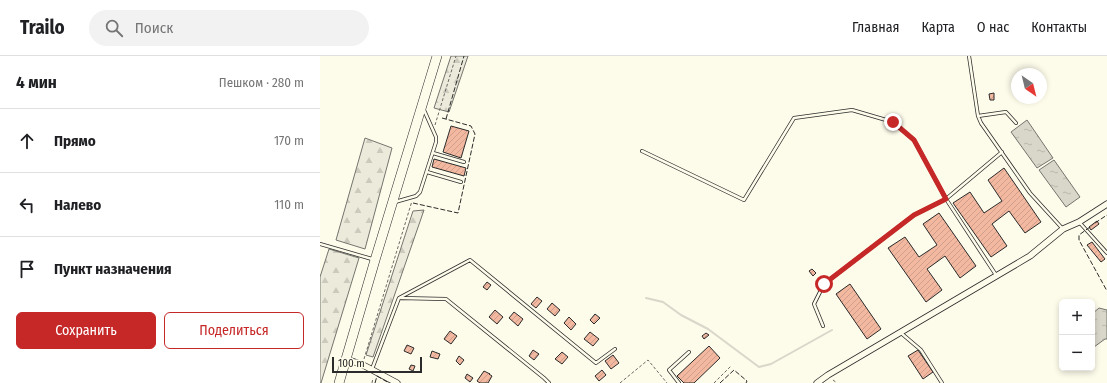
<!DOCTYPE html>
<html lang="ru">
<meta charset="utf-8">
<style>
:root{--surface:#fff;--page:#f2f2f2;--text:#202124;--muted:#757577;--line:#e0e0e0;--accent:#c62828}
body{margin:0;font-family:"Fira Sans Condensed",sans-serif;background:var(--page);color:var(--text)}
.controls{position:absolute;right:12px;bottom:12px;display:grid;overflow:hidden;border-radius:6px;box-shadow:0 2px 6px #0003}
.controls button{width:36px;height:36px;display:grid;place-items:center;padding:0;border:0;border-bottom:1px solid var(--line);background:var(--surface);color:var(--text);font:20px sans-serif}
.compass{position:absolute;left:691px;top:12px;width:36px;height:36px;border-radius:50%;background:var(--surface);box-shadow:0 2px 6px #0003;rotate:145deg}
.scale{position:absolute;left:12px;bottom:10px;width:90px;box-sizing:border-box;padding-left:4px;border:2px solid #2b2b2b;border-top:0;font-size:11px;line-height:14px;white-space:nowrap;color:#2b2b2b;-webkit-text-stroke:3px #fdfbea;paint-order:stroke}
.stop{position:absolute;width:12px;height:12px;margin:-9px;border:3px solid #c62828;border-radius:50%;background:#fff}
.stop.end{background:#c62828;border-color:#fff;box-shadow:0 1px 4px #0008}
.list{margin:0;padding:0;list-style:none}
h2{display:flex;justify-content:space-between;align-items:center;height:52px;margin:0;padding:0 16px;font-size:17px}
h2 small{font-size:13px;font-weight:400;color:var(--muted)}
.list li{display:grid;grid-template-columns:26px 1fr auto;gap:12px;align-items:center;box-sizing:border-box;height:64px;padding:0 16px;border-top:1px solid var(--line)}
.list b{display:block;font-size:15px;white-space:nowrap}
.list em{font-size:13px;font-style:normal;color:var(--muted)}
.actions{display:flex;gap:8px;padding:12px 16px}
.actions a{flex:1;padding:9px 0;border:1px solid var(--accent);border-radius:6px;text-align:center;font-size:14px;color:var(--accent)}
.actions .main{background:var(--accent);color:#fff}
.icon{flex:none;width:22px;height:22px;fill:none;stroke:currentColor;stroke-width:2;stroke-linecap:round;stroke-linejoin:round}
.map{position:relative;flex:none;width:787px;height:327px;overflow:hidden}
header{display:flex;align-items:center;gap:24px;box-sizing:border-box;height:56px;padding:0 20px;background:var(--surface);border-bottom:1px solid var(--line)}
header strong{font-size:19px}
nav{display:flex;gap:22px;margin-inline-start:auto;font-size:14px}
.search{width:280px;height:36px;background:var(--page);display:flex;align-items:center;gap:10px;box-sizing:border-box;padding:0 14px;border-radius:22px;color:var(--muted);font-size:15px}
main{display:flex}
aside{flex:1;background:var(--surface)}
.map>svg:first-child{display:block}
</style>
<header>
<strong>Trailo</strong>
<div class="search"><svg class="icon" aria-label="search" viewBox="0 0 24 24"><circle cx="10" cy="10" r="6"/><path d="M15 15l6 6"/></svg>Поиск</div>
<nav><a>Главная</a><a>Карта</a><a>О нас</a><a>Контакты</a></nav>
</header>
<main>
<aside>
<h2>4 мин<small>Пешком · 280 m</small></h2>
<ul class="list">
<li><svg class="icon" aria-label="ahead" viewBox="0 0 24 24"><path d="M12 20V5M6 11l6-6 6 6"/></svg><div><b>Прямо</b></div><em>170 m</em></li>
<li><svg class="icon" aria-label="left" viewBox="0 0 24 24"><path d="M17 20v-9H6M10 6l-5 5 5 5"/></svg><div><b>Налево</b></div><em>110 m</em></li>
<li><svg class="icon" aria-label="arrive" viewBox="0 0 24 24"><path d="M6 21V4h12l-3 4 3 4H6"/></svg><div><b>Пункт назначения</b></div></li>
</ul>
<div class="actions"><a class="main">Сохранить</a><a>Поделиться</a></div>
</aside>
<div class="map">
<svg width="787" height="327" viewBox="0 0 787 327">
<defs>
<pattern id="forest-firs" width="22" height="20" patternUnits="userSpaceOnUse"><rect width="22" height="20" fill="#ecebdb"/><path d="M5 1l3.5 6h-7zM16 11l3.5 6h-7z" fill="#cbcabc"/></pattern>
<pattern id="water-ripples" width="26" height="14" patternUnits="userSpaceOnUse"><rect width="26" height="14" fill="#d8d7c9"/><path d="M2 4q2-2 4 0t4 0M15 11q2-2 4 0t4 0" fill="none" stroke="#bab9ad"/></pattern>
<pattern id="building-hatch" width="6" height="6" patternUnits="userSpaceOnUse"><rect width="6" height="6" fill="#f2b8a0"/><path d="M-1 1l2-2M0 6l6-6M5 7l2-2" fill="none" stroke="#d09e8a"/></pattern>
</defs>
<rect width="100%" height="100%" fill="#fdfbea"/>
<!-- forest -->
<path fill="url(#forest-firs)" stroke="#74746e" d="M 131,0 L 148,0 L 129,56 L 114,52 Z
M 45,82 L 72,92 L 45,193 L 16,184 Z
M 104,154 L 53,301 L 46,299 L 93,155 Z
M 9,193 L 39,202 L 1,327 L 0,327 L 0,221 Z"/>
<!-- water -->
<path fill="url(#water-ripples)" stroke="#74746e" d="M 707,64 L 733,102 L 717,112 L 691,76 Z
M 734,104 L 760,141 L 746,151 L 719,114 Z
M 779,252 L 787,254 L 787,283 L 785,283 L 774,291 L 772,291 L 772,258 Z"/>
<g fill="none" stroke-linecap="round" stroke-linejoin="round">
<!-- stream -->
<path stroke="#d8d7c9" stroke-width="2" d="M 326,242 L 343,246 L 361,259 L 388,273 L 439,311 L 451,308 L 512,274"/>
</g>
<!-- building -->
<path fill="url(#building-hatch)" stroke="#2b2b2b" d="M 674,37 L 674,44 L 670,44 L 669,38 Z
M 131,70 L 149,75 L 141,102 L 123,96 Z
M 114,103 L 146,112 L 144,120 L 112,111 Z
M 684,112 L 721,166 L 705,177 L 689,155 L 672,168 L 687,190 L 671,201 L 633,147 L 650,136 L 664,157 L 682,145 L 668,124 Z
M 619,157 L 656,210 L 640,222 L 625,200 L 607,213 L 622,234 L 606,246 L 568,192 L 585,181 L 599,201 L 617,189 L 603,168 Z
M 777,165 L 779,168 L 771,174 L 769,171 Z
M 772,186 L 785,203 L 781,206 L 767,189 Z
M 492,213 L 496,217 L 493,220 L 489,215 Z
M 167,226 L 171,229 L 167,234 L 163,231 Z
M 530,228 L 561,273 L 547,283 L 516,238 Z
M 217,241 L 222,245 L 216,252 L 211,248 Z
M 232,247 L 240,254 L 235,260 L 227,253 Z
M 175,254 L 183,261 L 177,268 L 169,261 Z
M 194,256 L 203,263 L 198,270 L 189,262 Z
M 275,258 L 280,262 L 274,268 L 270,264 Z
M 249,261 L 256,268 L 251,274 L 244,267 Z
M 130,275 L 137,280 L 131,288 L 124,283 Z
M 270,276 L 279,283 L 273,290 L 264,283 Z
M 386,277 L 389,279 L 384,283 L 382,280 Z
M 87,289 L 94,292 L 91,298 L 84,295 Z
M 389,290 L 400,302 L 374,327 L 364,327 L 357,320 Z
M 213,294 L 219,298 L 214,304 L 209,300 Z
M 598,294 L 613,316 L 603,323 L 588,300 Z
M 112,295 L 120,298 L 118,303 L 110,301 Z
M 242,296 L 248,301 L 242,308 L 235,303 Z
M 293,299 L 299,307 L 291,313 L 285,305 Z
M 139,300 L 144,304 L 140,309 L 136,305 Z
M 91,309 L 95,310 L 93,315 L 89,313 Z
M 282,314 L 286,319 L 279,325 L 275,320 Z
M 164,315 L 170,318 L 169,318 L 172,320 L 168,327 L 160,327 L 157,325 Z
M 147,318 L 153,322 L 150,326 L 145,322 Z"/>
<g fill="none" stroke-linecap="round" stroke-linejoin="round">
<defs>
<path id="lane" d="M 649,0 L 658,60 L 661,67 L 710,137 L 742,172
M 658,60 L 686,56 L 696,67
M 322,95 L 424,144 L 474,62 L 532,54 L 573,66 L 594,84 L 626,143 L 682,96
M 113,97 L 144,106
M 107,116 L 141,126
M 75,146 L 96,140 L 100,136 L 116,86 L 116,81 L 104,54
M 760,167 L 787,197
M 0,188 L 52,203
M 80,242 L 126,243 L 224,322 L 229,327
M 503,270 L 494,248 L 504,228 L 594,159 L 626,143 L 676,219
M 581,277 L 601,294 L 622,327
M 52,313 L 79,242 L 150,204 L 276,307 L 295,293
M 359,327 L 349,314 L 369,296"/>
<path id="street" d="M 26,303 L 43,309 L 77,327
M 497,327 L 508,319 L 710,200 L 743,173 L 759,166 L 787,148"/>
<path id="primary" d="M 19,327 L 55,204 L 117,0"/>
</defs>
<!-- lane casing -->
<use href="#lane" stroke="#2b2b2b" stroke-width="4"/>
<!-- street casing -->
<use href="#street" stroke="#2b2b2b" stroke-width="7"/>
<!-- primary casing -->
<use href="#primary" stroke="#2b2b2b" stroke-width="10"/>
<!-- path -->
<path stroke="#6a6964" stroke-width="1" stroke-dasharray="3 2" stroke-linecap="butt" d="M 115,69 L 136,0
M 44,303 L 92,145
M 513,324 L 517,327
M 52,327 L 53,322
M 300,327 L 328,304 L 347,327
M 394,327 L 411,310"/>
<!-- lane -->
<use href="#lane" stroke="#fdfbea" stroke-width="2.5"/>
<!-- street -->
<use href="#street" stroke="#fdfbea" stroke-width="5.5"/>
<!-- primary -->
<use href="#primary" stroke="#fdfbea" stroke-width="9"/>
<!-- fence -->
<path stroke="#2b2b2b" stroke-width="1" stroke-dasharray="5 2" stroke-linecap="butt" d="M 126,63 L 144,0
M 93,147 L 138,157 L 155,78 L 151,70 L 122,62
M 775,167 L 787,159
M 770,171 L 759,179 L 759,184 L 787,235
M 55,327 L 57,320 L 69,327
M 400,327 L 414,314 L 427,325 L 426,327"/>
</g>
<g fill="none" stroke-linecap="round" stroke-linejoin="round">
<!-- route -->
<path stroke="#c62828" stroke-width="5" d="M 504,228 L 594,159 L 626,143 L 594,84 L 573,66"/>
</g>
</svg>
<div class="controls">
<button>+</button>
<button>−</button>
</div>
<svg class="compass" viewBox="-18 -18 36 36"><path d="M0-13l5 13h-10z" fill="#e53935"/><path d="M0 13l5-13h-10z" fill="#757577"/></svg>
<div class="scale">100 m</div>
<div class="stop" style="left:504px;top:228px"></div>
<div class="stop end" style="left:573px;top:66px"></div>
</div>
</main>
